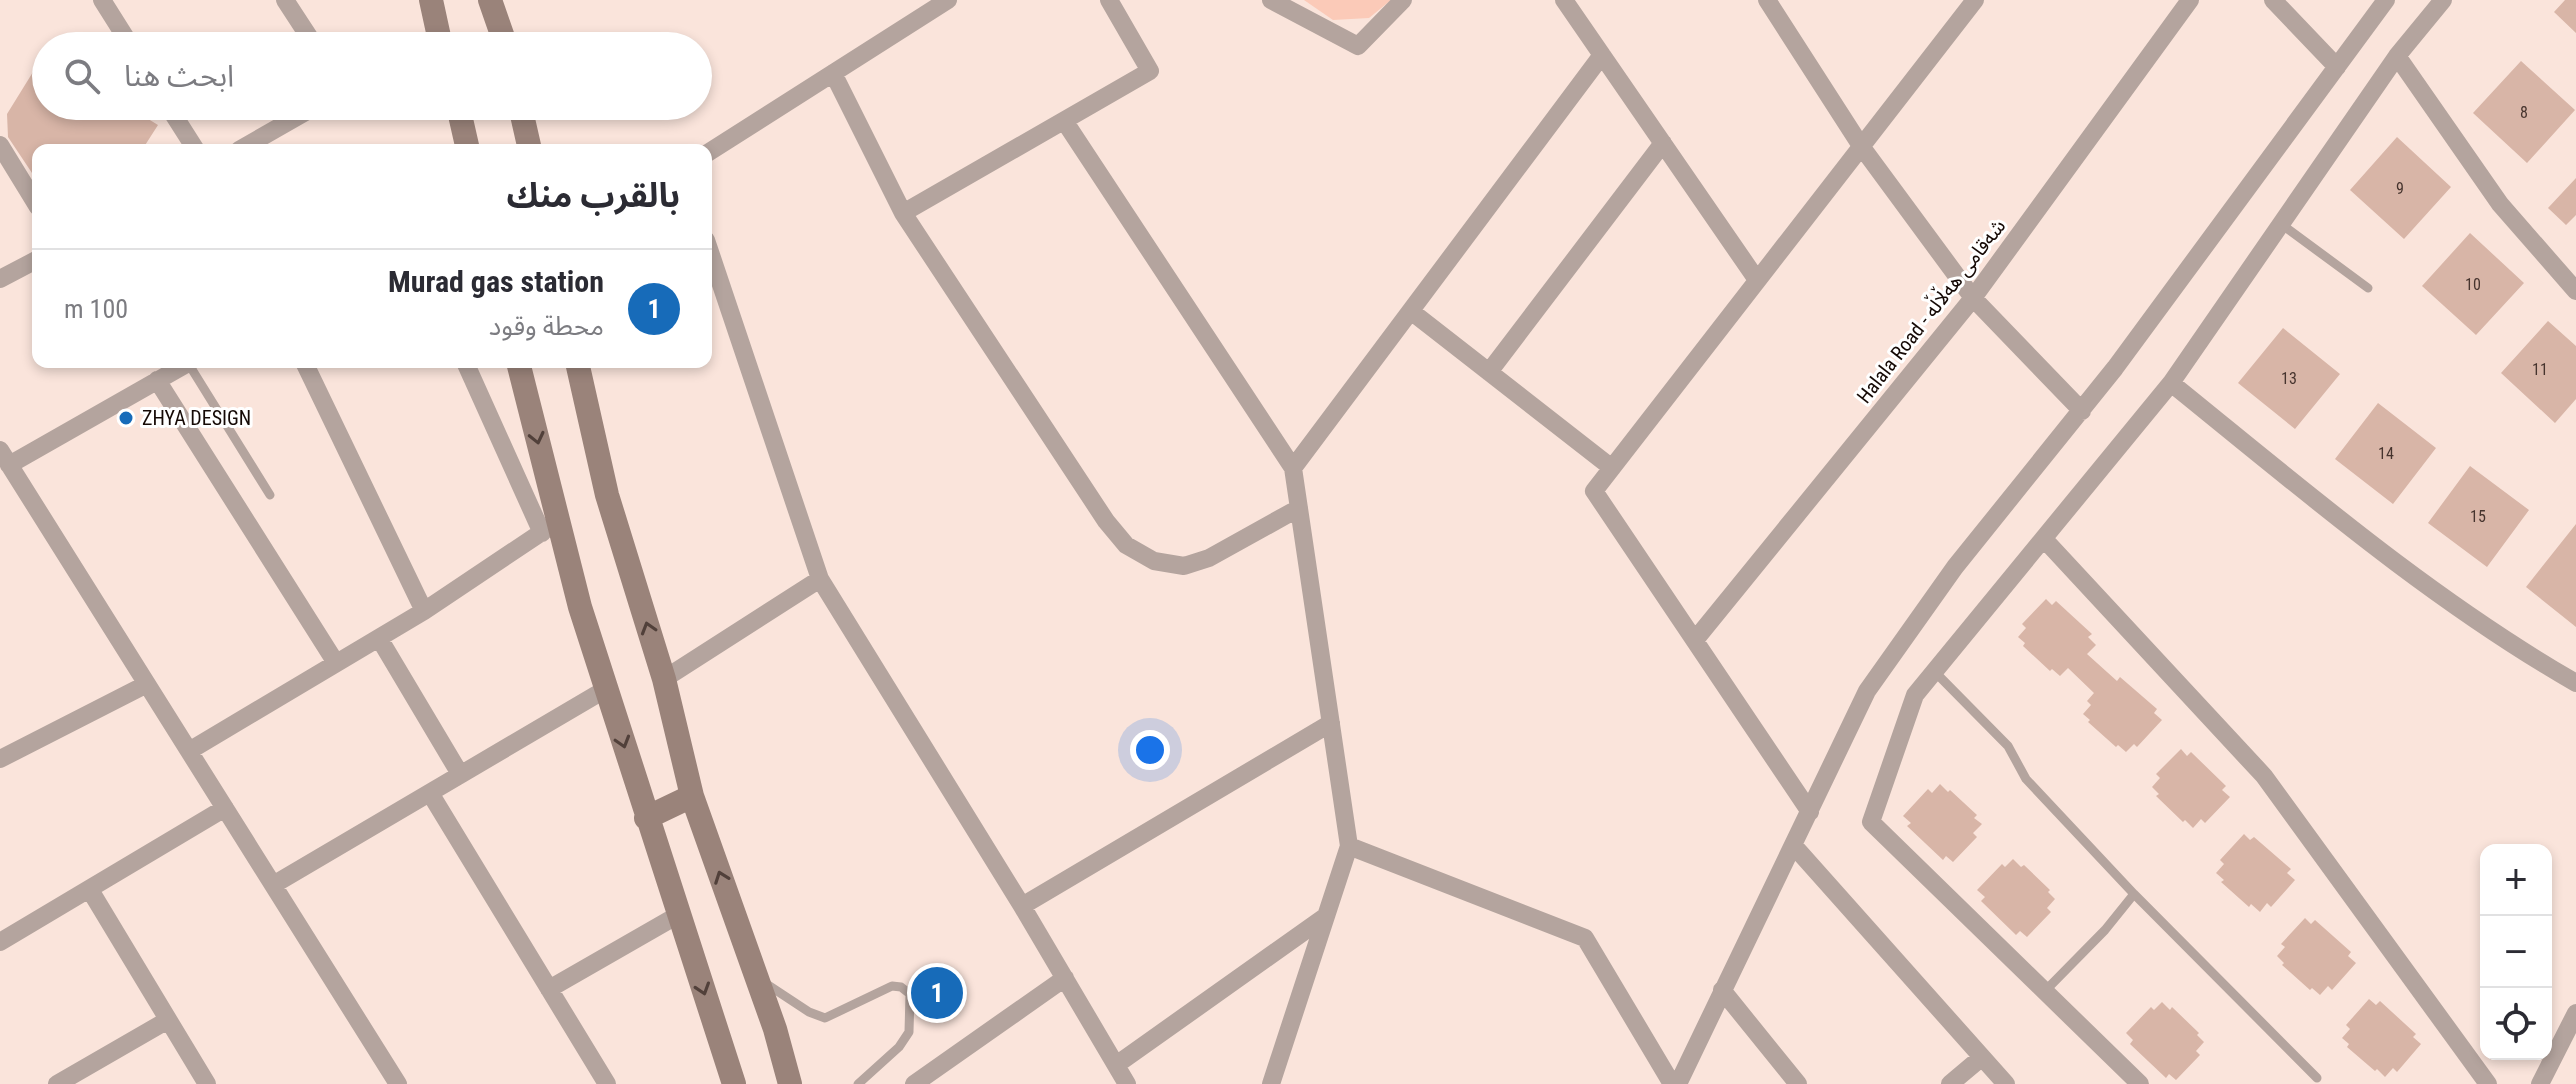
<!DOCTYPE html>
<html lang="ar">
<meta charset="utf-8">
<style>
:root{--surface:#fff;--page:#f7f7f7;--text:#2b2b33;--muted:#7c7c81;--line:#e1e1e2;--accent:#176bb9}
body{margin:0;font-family:"Roboto Condensed","Noto Sans Arabic",sans-serif;background:var(--page);color:var(--text);direction:rtl}
.controls{position:absolute;right:24px;bottom:24px;display:grid;overflow:hidden;border-radius:16px;box-shadow:0 4px 12px #0003}
.controls button{width:72px;height:72px;display:grid;place-items:center;padding:0;border:0;border-bottom:2px solid var(--line);background:var(--surface);color:var(--text);font:40px sans-serif}
.you{position:absolute;left:1150px;top:750px;width:28px;height:28px;margin:-20px;border:6px solid #fff;border-radius:50%;background:#1a73e8;box-shadow:0 0 0 12px #1a73e833}
.badge{display:grid;place-items:center;width:52px;height:52px;border-radius:50%;background:var(--accent);color:#fff;font-size:26px;font-weight:700}
.pin{position:absolute;translate:-50% -50%;border:4px solid #fff;box-shadow:0 2px 8px #0006}
.list{margin:0;padding:0;list-style:none}
h2{display:flex;justify-content:space-between;align-items:center;height:104px;margin:0;padding:0 32px;font-size:34px}
h2 small{font-size:26px;font-weight:400;color:var(--muted)}
.list li{display:grid;grid-template-columns:52px 1fr auto;gap:24px;align-items:center;box-sizing:border-box;height:120px;padding:0 32px;border-top:2px solid var(--line)}
.list b{display:block;font-size:30px;white-space:nowrap}
.list p{margin:0;font-size:26px;white-space:nowrap;color:var(--muted)}
.list em{font-size:26px;font-style:normal;color:var(--muted)}
.icon{flex:none;width:44px;height:44px;fill:none;stroke:currentColor;stroke-width:2;stroke-linecap:round;stroke-linejoin:round}
.map{position:relative;flex:none;width:2576px;height:1084px;overflow:hidden;direction:ltr}
.search{position:absolute;background:var(--surface);box-shadow:0 4px 12px #0003;left:32px;top:32px;width:680px;height:88px;display:flex;align-items:center;gap:20px;box-sizing:border-box;padding:0 28px;border-radius:44px;color:var(--muted);font-size:30px}
.panel{position:absolute;background:var(--surface);box-shadow:0 4px 12px #0003;left:32px;top:144px;width:680px;height:224px;border-radius:16px;direction:rtl}
.map>svg:first-child{display:block}
</style>
<div class="map">
<svg width="2576" height="1084" viewBox="0 0 2576 1084">
<rect width="100%" height="100%" fill="#fae4db"/>
<!-- green -->
<path fill="#fbcab8" d="M 1304,0 L 1391,0 L 1369,18 L 1333,20 Z"/>
<!-- building -->
<path fill="#d8b5a7" d="M 2565,0 L 2576,0 L 2576,33 L 2554,12 Z
M 46,51 L 46,106 L 127,106 L 158,125 L 142,150 L 38,150 L 38,182 L 8,137 L 7,114 Z
M 2521,61 L 2575,110 L 2527,163 L 2473,113 Z
M 2397,137 L 2451,187 L 2404,239 L 2350,190 Z
M 2576,178 L 2576,215 L 2566,225 L 2548,208 Z
M 2470,233 L 2524,283 L 2476,335 L 2422,286 Z
M 2548,321 L 2576,346 L 2576,399 L 2555,423 L 2501,373 Z
M 2283,328 L 2340,374 L 2295,429 L 2238,383 Z
M 2378,403 L 2436,448 L 2393,504 L 2335,459 Z
M 2470,466 L 2529,510 L 2487,567 L 2428,523 Z
M 2576,524 L 2576,627 L 2526,587 Z
M 2046,599 L 2052,605 L 2056,601 L 2092,634 L 2088,637 L 2096,645 L 2087,654 L 2117,681 L 2120,677 L 2157,709 L 2154,713 L 2162,720 L 2137,747 L 2134,744 L 2126,752 L 2118,745 L 2116,747 L 2088,722 L 2090,720 L 2083,714 L 2091,705 L 2087,701 L 2094,693 L 2068,668 L 2060,676 L 2052,669 L 2050,671 L 2023,646 L 2025,643 L 2018,637 L 2026,628 L 2022,624 Z
M 2181,749 L 2187,756 L 2191,752 L 2226,786 L 2222,790 L 2230,797 L 2205,823 L 2201,819 L 2193,828 L 2185,820 L 2183,822 L 2156,796 L 2159,794 L 2152,787 L 2160,778 L 2156,774 Z
M 1940,784 L 1948,792 L 1950,790 L 1977,815 L 1974,818 L 1982,824 L 1973,833 L 1977,837 L 1953,862 L 1946,856 L 1943,860 L 1907,826 L 1911,823 L 1903,816 L 1928,789 L 1932,793 Z
M 2244,834 L 2250,840 L 2254,837 L 2291,869 L 2287,873 L 2295,880 L 2271,907 L 2267,903 L 2260,912 L 2251,904 L 2249,907 L 2221,882 L 2224,880 L 2216,873 L 2224,864 L 2220,860 Z
M 2013,859 L 2021,867 L 2024,865 L 2050,890 L 2048,892 L 2055,899 L 2047,908 L 2051,912 L 2027,937 L 2020,931 L 2016,935 L 1981,901 L 1985,897 L 1977,890 L 2002,864 L 2005,867 Z
M 2305,918 L 2311,924 L 2315,920 L 2351,952 L 2348,956 L 2356,963 L 2332,990 L 2328,986 L 2320,995 L 2312,988 L 2310,990 L 2282,965 L 2284,963 L 2277,956 L 2285,947 L 2281,944 Z
M 2369,999 L 2376,1005 L 2380,1001 L 2416,1034 L 2413,1037 L 2421,1044 L 2397,1072 L 2393,1068 L 2385,1077 L 2377,1069 L 2375,1071 L 2347,1047 L 2349,1044 L 2342,1038 L 2350,1029 L 2346,1025 Z
M 2162,1002 L 2170,1010 L 2172,1007 L 2199,1033 L 2197,1035 L 2204,1042 L 2196,1051 L 2200,1055 L 2176,1080 L 2169,1074 L 2166,1078 L 2130,1044 L 2133,1040 L 2126,1033 L 2151,1007 L 2154,1010 Z"/>
<g fill="none" stroke-linecap="round" stroke-linejoin="round">
<!-- lane -->
<path stroke="#b4a49e" stroke-width="9" d="M 2281,224 L 2368,288
M 188,363 L 270,495
M 1934,671 L 2008,746 L 2026,779 L 2134,894 L 2317,1078
M 765,983 L 809,1012 L 825,1018 L 892,986 L 901,987 L 910,994 L 909,1032 L 899,1047 L 858,1084
M 2045,991 L 2105,930 L 2134,894"/>
<!-- street -->
<path stroke="#b4a49e" stroke-width="18" d="M 102,0 L 131,46
M 285,0 L 315,46
M 1271,0 L 1358,46 L 1403,0
M 1564,0 L 1757,280
M 1767,0 L 1861,146 L 1973,298 L 2082,411
M 2273,0 L 2337,67
M 2397,56 L 2500,204 L 2576,291
M 833,73 L 903,213 L 1106,521 L 1126,545 L 1154,561 L 1184,566 L 1209,558 L 1299,508
M 168,106 L 196,150
M 1065,122 L 1293,468 L 1349,846 L 1271,1084
M 0,145 L 38,207
M 239,150 L 316,106
M 706,154 L 948,0
M 903,213 L 1150,71 L 1109,0
M 706,240 L 820,579 L 1022,906 L 1127,1084
M 0,279 L 38,259
M 1412,312 L 1612,468
M 304,362 L 424,611
M 465,362 L 542,533
M 1489,372 L 1663,143
M 157,380 L 336,663
M 2171,383 C 2301,488 2430,599 2576,683
M 0,450 L 398,1084
M 9,465 L 190,362
M 1293,468 L 1602,55
M 2044,539 L 2264,776 L 2488,1084
M 379,638 L 460,774
M 1695,640 L 1973,298 L 2190,0
M 664,679 L 820,579
M 189,751 L 424,611 L 557,522
M 0,759 L 147,684
M 430,793 L 607,1084
M 1810,812 L 1594,491 L 1975,0
M 1349,846 L 1585,938 L 1672,1084
M 1794,846 L 2006,1084
M 273,885 L 606,689
M 90,890 L 207,1084
M 1022,906 L 1331,723
M 0,942 L 225,808
M 549,989 L 678,915
M 1722,990 L 1798,1084
M 1116,1065 L 1326,916
M 57,1084 L 168,1020
M 914,1084 L 1065,978
M 1678,1084 L 1867,691 L 1955,567 L 2115,368 L 2386,0
M 1950,1084 L 1982,1057
M 2140,1084 L 1871,822 L 1915,695 L 2171,383 L 2397,56 L 2443,0
M 2540,1084 L 2576,1013"/>
<!-- secondary -->
<path stroke="#9a837a" stroke-width="24" d="M 431,0 L 441,46
M 490,0 L 506,46
M 458,106 L 468,150
M 520,106 L 530,150
M 518,362 L 580,607 L 734,1084
M 577,362 L 607,495 L 664,679 L 692,796 L 775,1029 L 790,1084
M 646,818 L 692,796"/>
</g>
<!-- one-way arrows -->
<defs><path id="oneway-chevron" d="M-2-3.5L2.5 0L-2 3.5" fill="none" stroke-width="1.6" stroke-linecap="round" stroke-linejoin="round" transform="scale(2)"/></defs>
<g stroke="#51403a">
<use href="#oneway-chevron" transform="translate(537 438) rotate(77)"/>
<use href="#oneway-chevron" transform="translate(648 628) rotate(-107)"/>
<use href="#oneway-chevron" transform="translate(623 742) rotate(73)"/>
<use href="#oneway-chevron" transform="translate(721 877) rotate(-110)"/>
<use href="#oneway-chevron" transform="translate(703 989) rotate(72)"/>
</g>
<!-- markers -->
<circle fill="#176bb9" stroke="#fff" stroke-width="3" cx="126" cy="418" r="8"/>
<g text-anchor="middle" dominant-baseline="central" stroke-width="6" stroke-linejoin="round" paint-order="stroke">
<!-- number labels -->
<g font-size="16" fill="#46342e">
<text x="2524" y="112">8</text>
<text x="2400" y="188">9</text>
<text x="2473" y="284">10</text>
<text x="2540" y="369">11</text>
<text x="2289" y="378">13</text>
<text x="2386" y="453">14</text>
<text x="2478" y="516">15</text>
</g>
<!-- street labels -->
<g font-size="20" fill="#150905" stroke="#fff">
<text transform="translate(1931 311) rotate(-52)">Halala Road - شەقامی هەڵاڵە</text>
</g>
<!-- poi labels -->
<g font-size="20" fill="#150905" stroke="#fff" text-anchor="start">
<text x="142" y="418">ZHYA DESIGN</text>
</g>
</g>
</svg>
<div class="controls">
<button>+</button>
<button>−</button>
<button><svg class="icon" aria-label="locate" viewBox="0 0 24 24"><circle cx="12" cy="12" r="6"/><path d="M12 2v4M12 18v4M2 12h4M18 12h4"/></svg></button>
</div>
<div class="you"></div>
<div class="pin badge" style="left:937px;top:993px">1</div>
<div class="search"><svg class="icon" aria-label="search" viewBox="0 0 24 24"><circle cx="10" cy="10" r="6"/><path d="M15 15l6 6"/></svg>ابحث هنا</div>
<section class="panel">
<h2>بالقرب منك<small></small></h2>
<ul class="list">
<li><span class="badge">1</span><div><b>Murad gas station</b><p>محطة وقود</p></div><em>100 m</em></li>
</ul>
</section>
</div>
